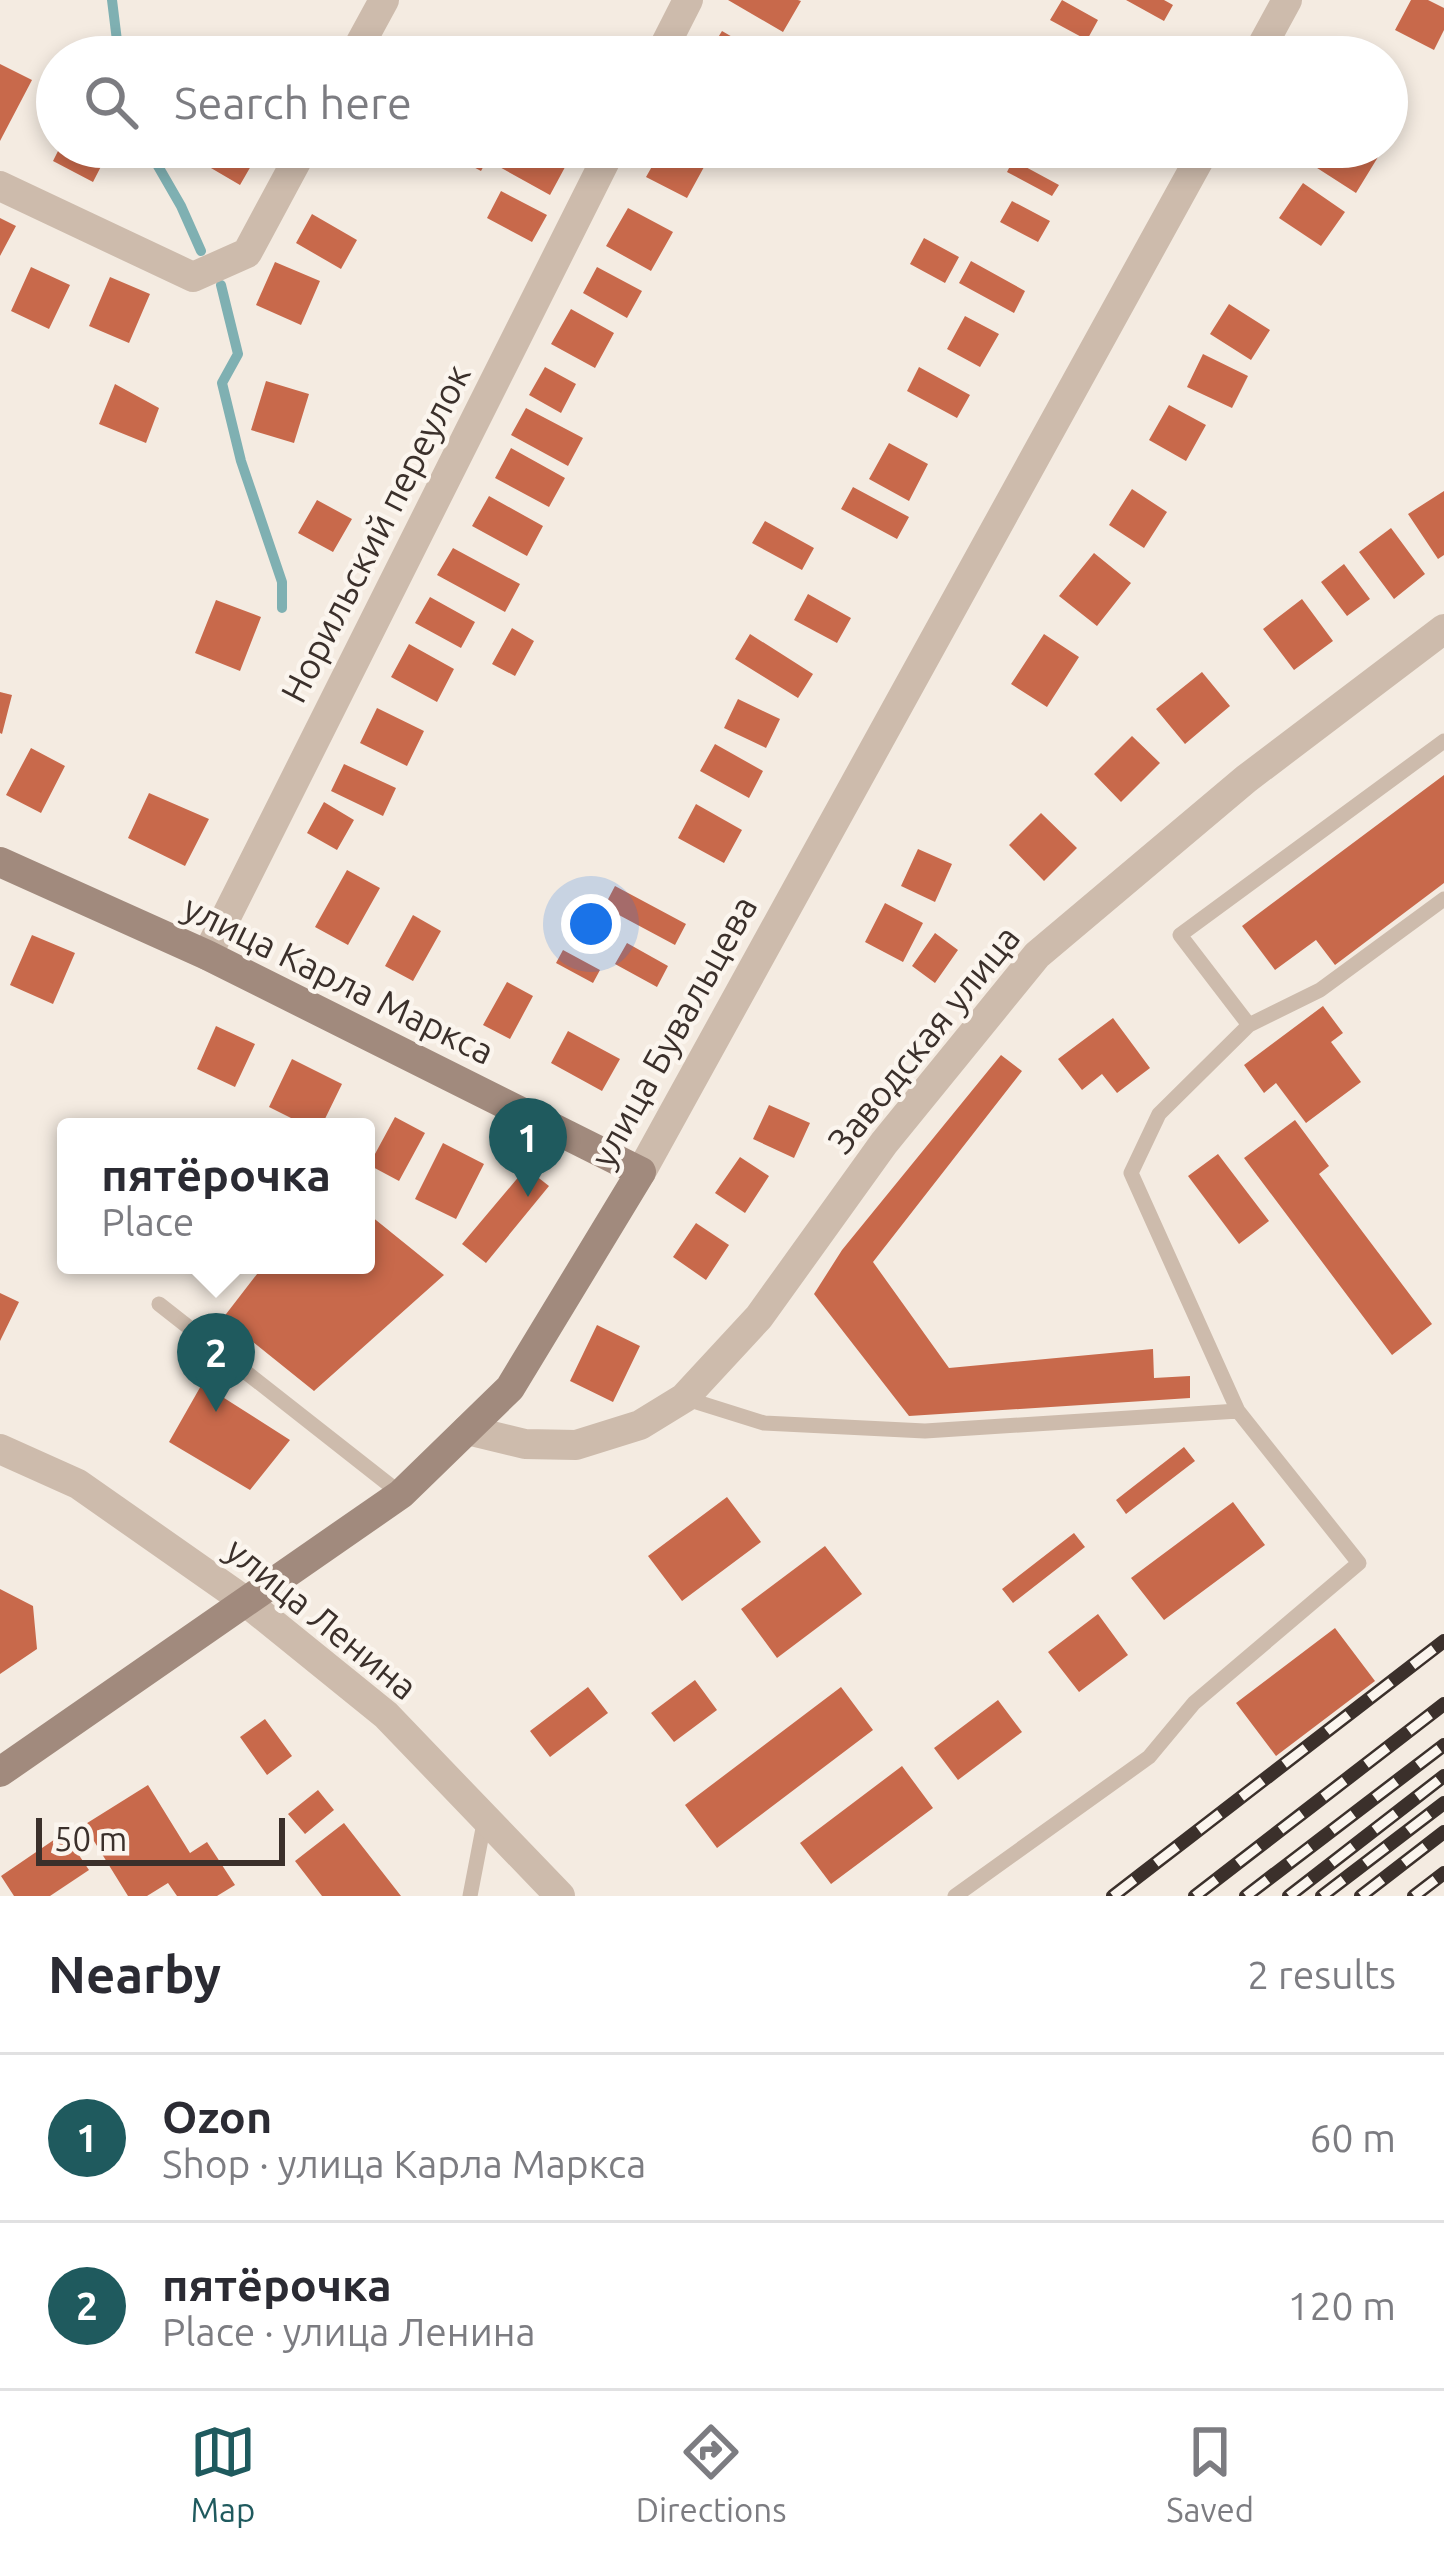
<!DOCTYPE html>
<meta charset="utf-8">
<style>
:root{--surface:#fff;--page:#f2f2f3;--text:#2b2b33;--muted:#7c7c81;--line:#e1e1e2;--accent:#1f5a5e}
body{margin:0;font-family:Ubuntu,sans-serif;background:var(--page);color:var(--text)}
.scale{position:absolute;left:36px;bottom:30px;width:249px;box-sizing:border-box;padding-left:12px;border:6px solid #3b302b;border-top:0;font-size:33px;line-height:42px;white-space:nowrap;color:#3b302b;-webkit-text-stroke:9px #fbf5ee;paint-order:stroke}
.you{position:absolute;left:591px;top:924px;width:42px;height:42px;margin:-30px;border:9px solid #fff;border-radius:50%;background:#1a73e8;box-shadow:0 0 0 18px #1a73e833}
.badge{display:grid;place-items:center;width:78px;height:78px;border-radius:50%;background:var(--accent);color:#fff;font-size:39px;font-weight:700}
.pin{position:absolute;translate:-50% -99px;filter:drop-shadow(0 3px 6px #0008)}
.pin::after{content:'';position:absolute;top:63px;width:42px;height:36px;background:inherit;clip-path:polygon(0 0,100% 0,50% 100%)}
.popup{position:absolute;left:57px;top:1118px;width:318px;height:156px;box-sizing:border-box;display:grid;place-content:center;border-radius:12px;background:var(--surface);filter:drop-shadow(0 3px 9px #0005);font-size:39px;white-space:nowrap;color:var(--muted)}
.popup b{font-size:45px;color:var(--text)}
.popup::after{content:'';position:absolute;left:50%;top:100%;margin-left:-24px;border:24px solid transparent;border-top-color:var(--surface)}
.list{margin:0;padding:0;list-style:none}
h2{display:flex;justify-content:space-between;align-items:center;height:156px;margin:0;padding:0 48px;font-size:51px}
h2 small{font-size:39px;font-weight:400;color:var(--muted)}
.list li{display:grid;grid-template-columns:78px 1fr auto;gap:36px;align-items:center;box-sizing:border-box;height:168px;padding:0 48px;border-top:3px solid var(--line)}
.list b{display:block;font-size:45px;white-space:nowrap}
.list p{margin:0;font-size:39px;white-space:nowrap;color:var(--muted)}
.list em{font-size:39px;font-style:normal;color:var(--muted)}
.icon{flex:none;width:66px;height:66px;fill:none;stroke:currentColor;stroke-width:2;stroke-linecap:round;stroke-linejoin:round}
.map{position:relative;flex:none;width:1444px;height:1896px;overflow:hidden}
.search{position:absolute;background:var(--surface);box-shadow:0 6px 18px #0003;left:36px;right:36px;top:36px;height:132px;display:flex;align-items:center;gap:30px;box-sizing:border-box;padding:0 42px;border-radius:66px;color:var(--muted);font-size:45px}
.sheet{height:492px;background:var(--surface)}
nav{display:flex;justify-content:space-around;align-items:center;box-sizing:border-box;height:168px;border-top:3px solid var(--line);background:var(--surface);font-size:33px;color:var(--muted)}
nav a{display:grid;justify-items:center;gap:6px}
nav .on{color:var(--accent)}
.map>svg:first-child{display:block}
</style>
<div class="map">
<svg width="1444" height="1896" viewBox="0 0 1444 1896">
<rect width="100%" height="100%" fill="#f4ebe1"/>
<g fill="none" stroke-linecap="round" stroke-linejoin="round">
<!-- stream -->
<path stroke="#7fb0b2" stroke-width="10" d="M 112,0 L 119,57
M 147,147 L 181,206 L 201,251
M 221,285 L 238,354 L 222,383 L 241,461 L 282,582 L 282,608"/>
</g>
<!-- building -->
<path fill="#c8694b" d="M 728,0 L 798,0 L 801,1 L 783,32 Z
M 1062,0 L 1098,20 L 1087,40 L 1050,20 Z
M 1126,0 L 1164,0 L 1173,5 L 1164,21 Z
M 1411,0 L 1428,0 L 1444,8 L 1444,30 L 1434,50 L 1395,30 Z
M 722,31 L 767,57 L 706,57 Z
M 0,64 L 32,80 L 0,141 Z
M 60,147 L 111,147 L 93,182 L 53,161 Z
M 208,147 L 262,147 L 240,185 L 199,161 Z
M 376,147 L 414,147 L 404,164 Z
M 455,147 L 494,147 L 481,171 L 451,155 Z
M 506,147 L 555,147 L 571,156 L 550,195 L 496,165 Z
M 663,147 L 704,167 L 687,198 L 646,177 Z
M 1326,147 L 1363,147 L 1378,157 L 1356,193 L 1314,166 Z
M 1013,160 L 1059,185 L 1052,196 L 1007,172 Z
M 1303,183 L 1345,212 L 1321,246 L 1279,218 Z
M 501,191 L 547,215 L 532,242 L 487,218 Z
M 1012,201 L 1050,221 L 1038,242 L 1000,222 Z
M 628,208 L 673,232 L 651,271 L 606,246 Z
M 312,214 L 357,240 L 341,269 L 296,243 Z
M 0,218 L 16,226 L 0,256 Z
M 924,238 L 959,257 L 945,283 L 910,264 Z
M 971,261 L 1025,291 L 1014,313 L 959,283 Z
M 275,262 L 320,281 L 301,325 L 256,305 Z
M 31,267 L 70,285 L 49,329 L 11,311 Z
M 597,267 L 642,291 L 627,318 L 583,293 Z
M 110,277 L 150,294 L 129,343 L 89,326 Z
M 1229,304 L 1270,330 L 1251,360 L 1210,334 Z
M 571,309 L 614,333 L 595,368 L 551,344 Z
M 965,316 L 999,334 L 980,367 L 947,349 Z
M 1203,354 L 1248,376 L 1232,408 L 1187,387 Z
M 545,367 L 576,384 L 561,413 L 529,395 Z
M 919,367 L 970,395 L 957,418 L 907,391 Z
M 266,381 L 309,394 L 294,443 L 251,430 Z
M 115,384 L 159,408 L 146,443 L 99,424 Z
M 1169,405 L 1206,425 L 1186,461 L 1149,440 Z
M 526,408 L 583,438 L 568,466 L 511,435 Z
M 889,443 L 928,464 L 909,501 L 869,479 Z
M 511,448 L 565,478 L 549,507 L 495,478 Z
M 853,487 L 909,517 L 897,539 L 841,509 Z
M 1132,489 L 1167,512 L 1144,548 L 1109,525 Z
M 1444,491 L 1444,555 L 1438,559 L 1408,514 Z
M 489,496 L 543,526 L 527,556 L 472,526 Z
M 317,500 L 352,519 L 333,552 L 298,533 Z
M 765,521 L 814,548 L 802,570 L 752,543 Z
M 1391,528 L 1425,574 L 1394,599 L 1359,552 Z
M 453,548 L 520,584 L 505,612 L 437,575 Z
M 1094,553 L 1131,583 L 1097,626 L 1059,596 Z
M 1344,564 L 1370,599 L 1347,616 L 1321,582 Z
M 808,594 L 851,618 L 837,643 L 794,620 Z
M 430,597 L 475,622 L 461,648 L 415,623 Z
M 1302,599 L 1333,641 L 1294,670 L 1263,629 Z
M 216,600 L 261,617 L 240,671 L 195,653 Z
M 512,628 L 534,641 L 515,676 L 492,664 Z
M 750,634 L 813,674 L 798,698 L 735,659 Z
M 1044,634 L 1079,657 L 1047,707 L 1011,684 Z
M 409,644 L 454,669 L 437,702 L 391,677 Z
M 1202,672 L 1230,706 L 1185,744 L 1156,709 Z
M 0,692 L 12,695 L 2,734 L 0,733 Z
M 738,699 L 780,719 L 766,748 L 724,728 Z
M 377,708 L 424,731 L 407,766 L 360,743 Z
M 1132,736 L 1160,763 L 1121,802 L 1094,774 Z
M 715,744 L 763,771 L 749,798 L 700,771 Z
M 31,748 L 65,766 L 41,813 L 6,795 Z
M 344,764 L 396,788 L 383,816 L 331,791 Z
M 1444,775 L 1444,883 L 1335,965 L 1316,940 L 1275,970 L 1242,926 Z
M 149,793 L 209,819 L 185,866 L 128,838 Z
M 324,802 L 354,820 L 337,850 L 307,833 Z
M 696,804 L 742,830 L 724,863 L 678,838 Z
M 1041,813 L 1077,848 L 1044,881 L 1009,845 Z
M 918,849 L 952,864 L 935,902 L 901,886 Z
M 347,870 L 380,888 L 348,945 L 315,927 Z
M 615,886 L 686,924 L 675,945 L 604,907 Z
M 885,903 L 923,923 L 903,962 L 865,942 Z
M 413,915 L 441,931 L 413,981 L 385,966 Z
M 935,933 L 958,950 L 935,983 L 912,966 Z
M 32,935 L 75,953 L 53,1004 L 10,985 Z
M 627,943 L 668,966 L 657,987 L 615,964 Z
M 563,950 L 600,970 L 593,983 L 556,963 Z
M 507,982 L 533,996 L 510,1039 L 483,1025 Z
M 1323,1006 L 1343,1033 L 1331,1042 L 1361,1082 L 1306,1123 L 1276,1083 L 1264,1093 L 1244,1065 Z
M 1113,1018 L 1150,1068 L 1117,1093 L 1102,1074 L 1082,1090 L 1058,1059 Z
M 216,1026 L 255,1044 L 235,1087 L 197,1069 Z
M 568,1031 L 620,1059 L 602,1091 L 551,1063 Z
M 1001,1055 L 1022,1071 L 873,1262 L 949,1368 L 1153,1349 L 1154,1378 L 1190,1376 L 1190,1398 L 909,1416 L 814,1294 L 842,1250 Z
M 292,1059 L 342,1084 L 321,1127 L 309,1127 L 269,1107 Z
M 769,1105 L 810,1123 L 794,1158 L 753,1139 Z
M 395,1117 L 425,1133 L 399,1181 L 369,1165 Z
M 1295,1120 L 1329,1166 L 1319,1174 L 1432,1324 L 1392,1355 L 1244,1158 Z
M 443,1143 L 484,1164 L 456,1219 L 415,1199 Z
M 1218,1154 L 1269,1221 L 1239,1244 L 1188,1176 Z
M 740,1157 L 769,1176 L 745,1213 L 715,1193 Z
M 526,1168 L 549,1186 L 486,1263 L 462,1244 Z
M 366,1212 L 444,1275 L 314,1391 L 223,1318 L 264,1265 L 366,1265 Z
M 696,1223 L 729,1245 L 706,1280 L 673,1257 Z
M 0,1293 L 19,1302 L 0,1341 Z
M 597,1325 L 640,1346 L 613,1402 L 570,1381 Z
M 202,1384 L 290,1440 L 250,1490 L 169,1442 Z
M 1184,1447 L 1195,1461 L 1126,1514 L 1116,1500 Z
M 727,1497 L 761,1542 L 682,1601 L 648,1556 Z
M 1233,1502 L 1265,1545 L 1164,1620 L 1131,1578 Z
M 1074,1533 L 1085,1547 L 1013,1603 L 1002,1589 Z
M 825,1546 L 862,1594 L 777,1658 L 741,1609 Z
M 0,1589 L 33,1606 L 37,1649 L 0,1674 Z
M 1098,1614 L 1128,1655 L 1079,1692 L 1048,1652 Z
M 1335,1628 L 1375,1681 L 1276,1756 L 1236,1703 Z
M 695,1680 L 717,1710 L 674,1742 L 651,1713 Z
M 588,1687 L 608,1713 L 550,1757 L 530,1731 Z
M 841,1687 L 873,1730 L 717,1848 L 685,1805 Z
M 998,1700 L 1022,1732 L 958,1780 L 934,1748 Z
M 265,1719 L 292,1756 L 267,1775 L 240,1737 Z
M 902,1766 L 933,1808 L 831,1884 L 800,1843 Z
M 148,1785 L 190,1853 L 207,1842 L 235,1885 L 217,1896 L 177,1896 L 168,1883 L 147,1896 L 128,1896 L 84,1825 Z
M 318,1790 L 334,1810 L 305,1834 L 288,1814 Z
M 344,1823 L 401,1896 L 322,1896 L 295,1861 Z
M 64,1833 L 89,1870 L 50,1896 L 14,1896 L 1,1876 Z"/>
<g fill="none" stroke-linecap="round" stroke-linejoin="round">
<!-- service -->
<path stroke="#cdbbac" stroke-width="15" d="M 1249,1025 L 1320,990 L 1444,899
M 159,1304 L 401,1494
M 684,1398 L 764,1423 L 925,1431 L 1238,1411 L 1359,1563 L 1194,1703 L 1149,1757 L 955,1896
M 1238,1411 L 1131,1173 L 1159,1114 L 1249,1025 L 1180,935 L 1444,741
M 470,1896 L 485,1818"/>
<!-- minor -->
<path stroke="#cdbbac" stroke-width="30" d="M 353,57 L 384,0
M 659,57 L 688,0
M 0,186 L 193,277 L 247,253 L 304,147
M 207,955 L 612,147
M 467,1430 L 525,1444 L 576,1445 L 640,1425 L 684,1398 L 759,1317 L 884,1143 L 1037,955 L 1246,779 L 1444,629
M 0,1449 L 78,1484 L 245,1601 L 386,1715 L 560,1896"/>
<!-- tertiary -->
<path stroke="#cdbbac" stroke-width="30" d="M 1256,57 L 1287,0
M 641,1172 L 1206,147"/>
<!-- secondary -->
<path stroke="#a18a7d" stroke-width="30" d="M 0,862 L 207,955 L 641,1172 L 510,1388 L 401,1494 L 0,1772"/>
<defs>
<path id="rail" d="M 1113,1896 L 1444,1641
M 1195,1896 L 1444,1704
M 1246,1896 L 1444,1745
M 1289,1896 L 1444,1776
M 1322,1896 L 1444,1803
M 1361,1896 L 1444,1832
M 1414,1896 L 1444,1873"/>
</defs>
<!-- rail casing -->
<use href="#rail" stroke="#3b302b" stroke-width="14"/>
<!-- rail -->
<use href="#rail" stroke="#fbf5ee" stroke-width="9" stroke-dasharray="27" stroke-linecap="butt"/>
</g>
<g text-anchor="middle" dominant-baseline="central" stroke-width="9" stroke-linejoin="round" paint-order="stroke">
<!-- street labels -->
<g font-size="36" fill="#3b302b" stroke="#fbf5ee">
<text transform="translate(375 533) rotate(-63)">Норильский переулок</text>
<text transform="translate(339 979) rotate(26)">улица Карла Маркса</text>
<text transform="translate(673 1031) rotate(-61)">улица Бувальцева</text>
<text transform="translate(923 1039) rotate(-51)">Заводская улица</text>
<text transform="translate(322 1618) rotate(39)">улица Ленина</text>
</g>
</g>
</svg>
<div class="scale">50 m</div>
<div class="you"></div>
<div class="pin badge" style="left:528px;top:1197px">1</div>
<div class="pin badge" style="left:216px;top:1412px">2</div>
<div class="popup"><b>пятёрочка</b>Place</div>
<div class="search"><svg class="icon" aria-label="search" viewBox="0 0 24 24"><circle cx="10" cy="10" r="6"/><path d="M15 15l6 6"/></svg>Search here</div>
</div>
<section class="sheet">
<h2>Nearby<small>2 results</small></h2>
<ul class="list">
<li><span class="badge">1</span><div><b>Ozon</b><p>Shop · улица Карла Маркса</p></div><em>60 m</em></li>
<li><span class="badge">2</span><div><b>пятёрочка</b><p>Place · улица Ленина</p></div><em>120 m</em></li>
</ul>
</section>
<nav>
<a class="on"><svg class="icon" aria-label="map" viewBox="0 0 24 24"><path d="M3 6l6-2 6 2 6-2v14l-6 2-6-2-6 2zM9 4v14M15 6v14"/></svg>Map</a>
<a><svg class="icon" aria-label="directions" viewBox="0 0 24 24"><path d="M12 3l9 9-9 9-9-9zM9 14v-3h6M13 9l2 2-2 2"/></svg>Directions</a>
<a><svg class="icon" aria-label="saved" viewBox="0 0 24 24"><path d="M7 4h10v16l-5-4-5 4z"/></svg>Saved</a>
</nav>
